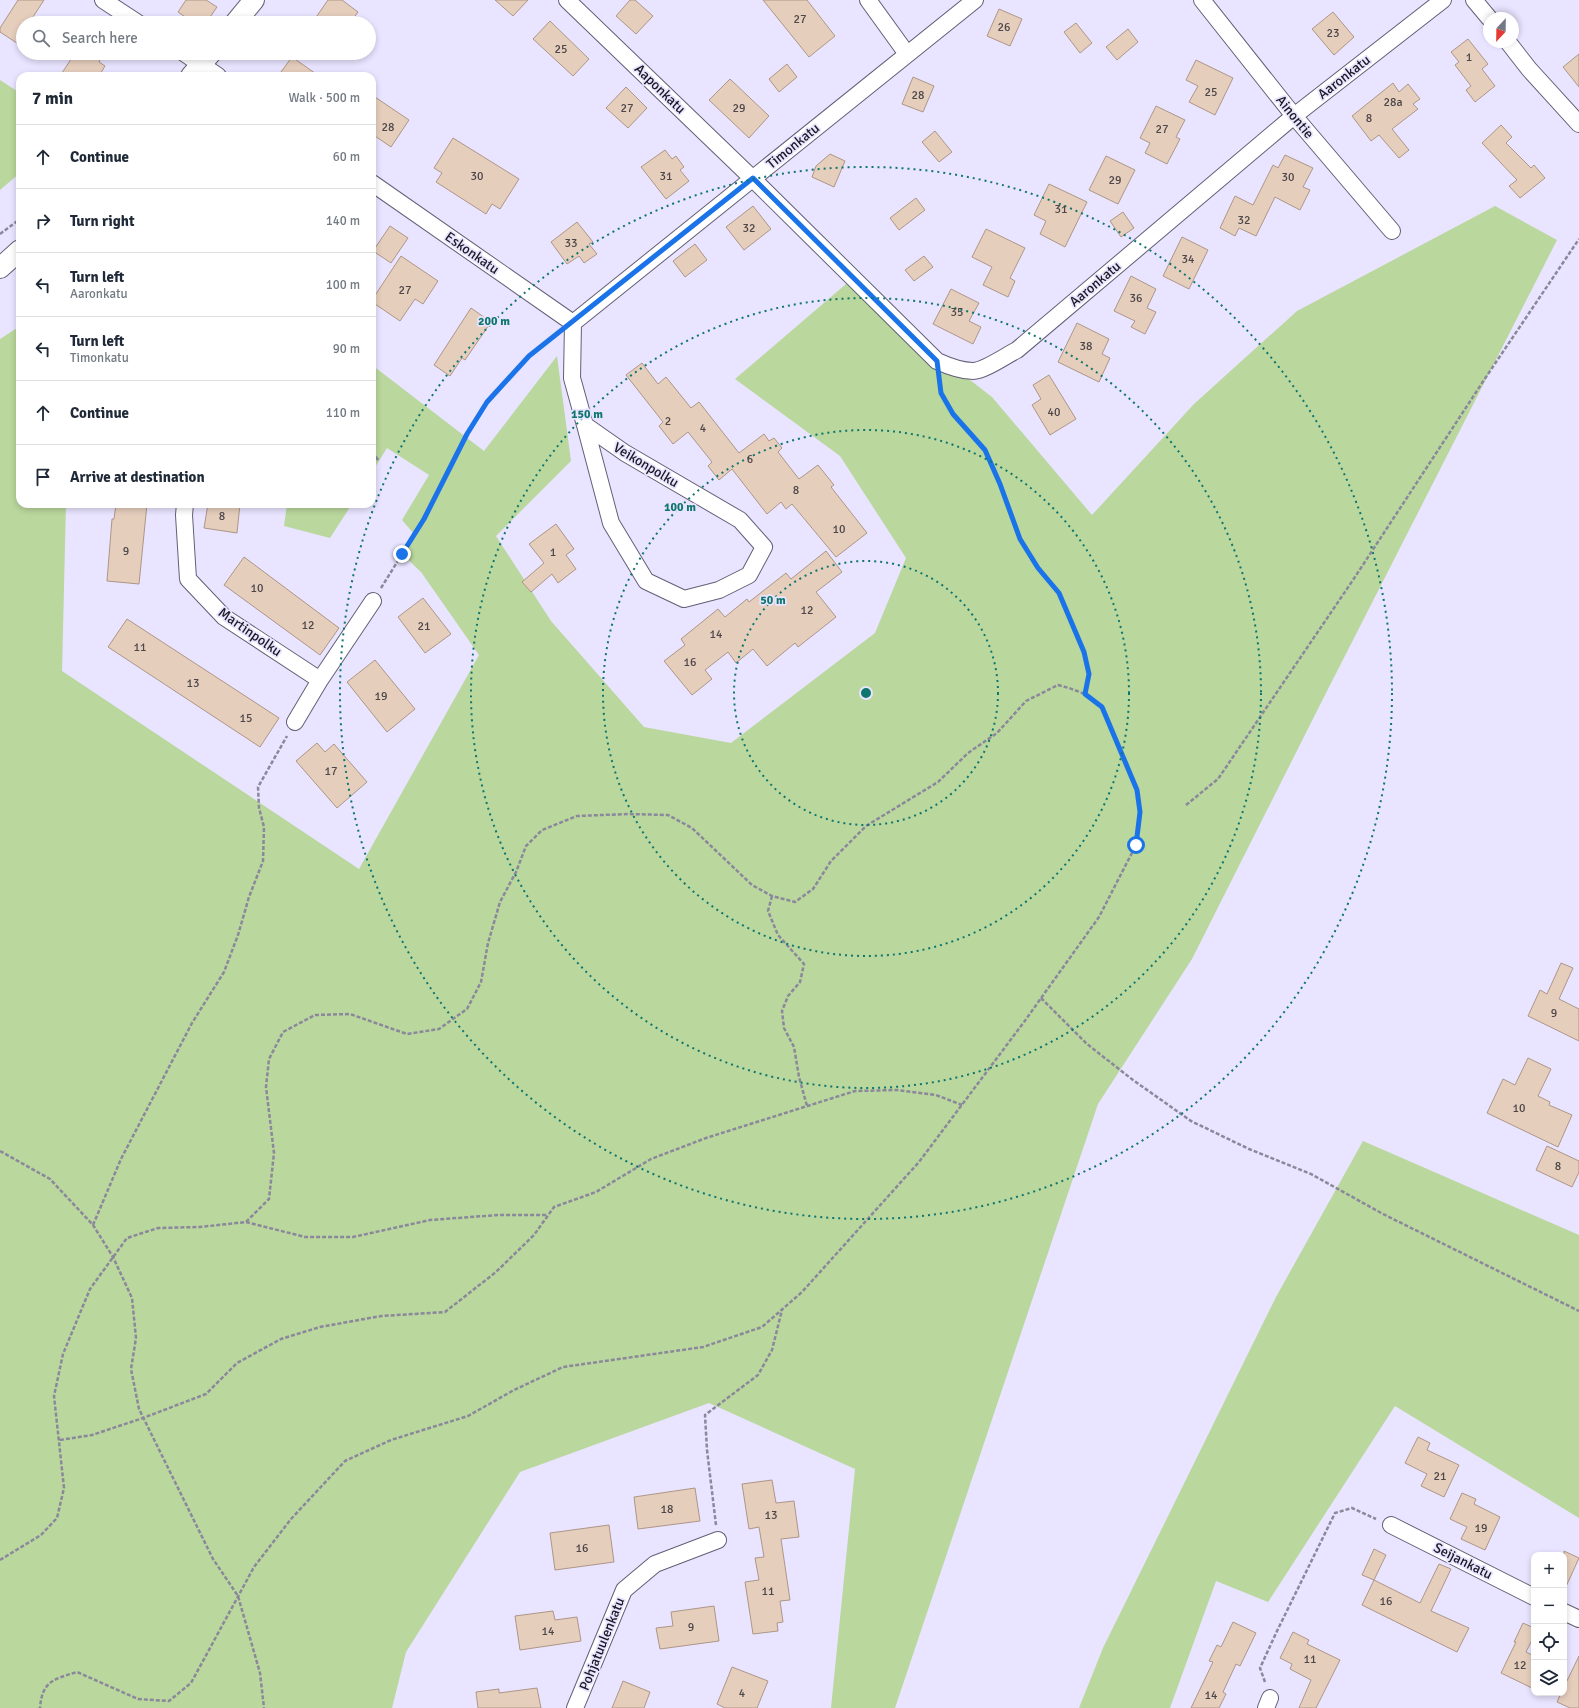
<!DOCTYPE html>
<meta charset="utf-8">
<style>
:root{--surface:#fff;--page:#f2f2f3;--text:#1f2937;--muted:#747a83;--line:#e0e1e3}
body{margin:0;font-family:Signika,sans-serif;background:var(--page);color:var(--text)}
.controls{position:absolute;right:12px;bottom:12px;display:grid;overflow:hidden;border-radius:8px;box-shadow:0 2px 6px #0003}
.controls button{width:36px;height:36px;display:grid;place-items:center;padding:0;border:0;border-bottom:1px solid var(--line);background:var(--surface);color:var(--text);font:20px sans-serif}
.compass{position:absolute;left:1483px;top:12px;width:36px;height:36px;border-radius:50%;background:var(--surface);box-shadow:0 2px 6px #0003;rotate:202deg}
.stop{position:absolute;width:12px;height:12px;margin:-9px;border:3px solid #1a73e8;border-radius:50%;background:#fff}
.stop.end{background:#1a73e8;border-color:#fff;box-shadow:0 1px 4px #0008}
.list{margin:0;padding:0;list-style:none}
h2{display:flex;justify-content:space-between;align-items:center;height:52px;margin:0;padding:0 16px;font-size:17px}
h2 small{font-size:13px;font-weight:400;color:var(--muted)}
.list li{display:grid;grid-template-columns:26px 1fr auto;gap:12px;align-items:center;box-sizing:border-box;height:64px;padding:0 16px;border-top:1px solid var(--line)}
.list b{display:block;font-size:15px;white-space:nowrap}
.list p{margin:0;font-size:13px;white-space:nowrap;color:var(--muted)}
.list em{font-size:13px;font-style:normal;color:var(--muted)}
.icon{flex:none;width:22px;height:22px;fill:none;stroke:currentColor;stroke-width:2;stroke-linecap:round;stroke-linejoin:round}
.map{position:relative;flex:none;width:1579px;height:1708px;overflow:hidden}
.search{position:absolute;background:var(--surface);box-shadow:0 2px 6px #0003;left:16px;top:16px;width:360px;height:44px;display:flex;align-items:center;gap:10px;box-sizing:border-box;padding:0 14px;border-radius:22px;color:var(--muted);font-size:15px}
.panel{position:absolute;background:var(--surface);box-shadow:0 2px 6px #0003;left:16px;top:72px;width:360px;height:436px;border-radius:12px}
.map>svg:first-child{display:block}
</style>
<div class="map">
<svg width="1579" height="1708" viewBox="0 0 1579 1708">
<rect width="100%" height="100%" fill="#e9e4ff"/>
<!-- green -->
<path fill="#bad79d" d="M 0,80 L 20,93 L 20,173 L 0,190 Z
M 1495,206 L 1557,240 L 1326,693 L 1192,959 L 1098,1104 L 895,1708 L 831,1708 L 855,1469 L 709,1403 L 520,1472 L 406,1652 L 392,1708 L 0,1708 L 0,339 L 20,326 L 20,504 L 66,504 L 62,671 L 359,869 L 479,655 L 421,572 L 402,554 L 414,534 L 402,520 L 429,475 L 387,448 L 372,472 L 372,365 L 484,451 L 557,356 L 571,461 L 496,536 L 551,621 L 644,727 L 731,743 L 875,633 L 906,558 L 840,456 L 735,379 L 846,284 L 992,397 L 1092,515 L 1194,404 L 1297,311 Z
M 287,504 L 352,504 L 330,538 L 284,526 Z
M 1363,1141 L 1579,1235 L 1579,1518 L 1395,1406 L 1268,1602 L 1216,1581 L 1170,1708 L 1079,1708 L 1103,1648 L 1276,1297 Z"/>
<!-- building -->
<path fill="#e6cebd" stroke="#ad9686" d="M 18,0 L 44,0 L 29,23 L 23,23 L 23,47 L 0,32 L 0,28 Z
M 186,0 L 206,0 L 217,7 L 206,23 L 194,23 L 178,12 Z
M 328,0 L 342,0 L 358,12 L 350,23 L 312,23 Z
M 495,0 L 528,0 L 513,16 Z
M 630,0 L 635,0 L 653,16 L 636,34 L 616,16 Z
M 763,0 L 807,0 L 835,36 L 809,57 Z
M 999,9 L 1022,19 L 1010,46 L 987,36 Z
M 1333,12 L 1354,37 L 1334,55 L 1312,29 Z
M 550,21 L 589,59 L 573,76 L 533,39 Z
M 1076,23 L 1092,43 L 1080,53 L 1064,32 Z
M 1128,29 L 1138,42 L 1117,60 L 1106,47 Z
M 1468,39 L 1488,64 L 1482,69 L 1495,86 L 1475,102 L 1466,90 L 1471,86 L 1455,65 L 1459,62 L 1451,52 Z
M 75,53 L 104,53 L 99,62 L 105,66 L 99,76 L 60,76 Z
M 1579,54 L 1579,87 L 1563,67 Z
M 292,57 L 319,76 L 278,76 Z
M 1196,60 L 1233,78 L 1215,115 L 1189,102 L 1198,86 L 1186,80 Z
M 787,64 L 797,77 L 779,92 L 769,79 Z
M 913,77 L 934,86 L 923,112 L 902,104 Z
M 730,79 L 769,116 L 749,138 L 709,100 Z
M 1393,83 L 1399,92 L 1408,84 L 1420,99 L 1413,104 L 1418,109 L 1392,129 L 1409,150 L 1399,158 L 1379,135 L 1371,141 L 1352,116 Z
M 626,87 L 647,108 L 628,128 L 606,108 Z
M 372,95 L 409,120 L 391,147 L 372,134 Z
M 1156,106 L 1185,120 L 1176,137 L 1180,139 L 1167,164 L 1145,153 L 1150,143 L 1140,138 Z
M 1501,125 L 1512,137 L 1506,143 L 1531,168 L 1534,165 L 1545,178 L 1520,198 L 1509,186 L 1517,180 L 1482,143 Z
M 935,131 L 952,152 L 939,162 L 922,142 Z
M 453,138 L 519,179 L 500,209 L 492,204 L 486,214 L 436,182 L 442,173 L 434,168 Z
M 665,150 L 672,159 L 676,156 L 684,167 L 680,170 L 689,181 L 666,199 L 641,167 Z
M 830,154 L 845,161 L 834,187 L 812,177 L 816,166 Z
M 1285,155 L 1313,168 L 1303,187 L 1310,190 L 1300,210 L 1275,197 L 1256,236 L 1239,228 L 1235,236 L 1220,228 L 1235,196 L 1253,205 L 1273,165 L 1278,168 Z
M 1106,156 L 1135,170 L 1118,204 L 1089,190 Z
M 1049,184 L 1087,202 L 1065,247 L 1040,234 L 1046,221 L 1034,215 Z
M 916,198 L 925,210 L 899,230 L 890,218 Z
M 753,206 L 771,229 L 744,250 L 726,227 Z
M 1123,212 L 1134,228 L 1121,237 L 1110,221 Z
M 577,222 L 593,242 L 589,244 L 597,254 L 584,263 L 579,256 L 567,264 L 551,242 Z
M 390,226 L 408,238 L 391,263 L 373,251 Z
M 986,229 L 1025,248 L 1010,278 L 1015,281 L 1008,297 L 983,285 L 992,267 L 972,257 Z
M 1182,237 L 1208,250 L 1189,289 L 1163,276 Z
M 695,244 L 707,260 L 685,277 L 673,261 Z
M 401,256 L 438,281 L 423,304 L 415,299 L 400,321 L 372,302 L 372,300 Z
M 924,256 L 933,267 L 914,281 L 905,270 Z
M 1131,276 L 1156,289 L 1147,308 L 1156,312 L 1145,334 L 1131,327 L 1135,321 L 1114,311 Z
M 951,289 L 979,303 L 969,321 L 981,327 L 973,344 L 933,324 Z
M 471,308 L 491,322 L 465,360 L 462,358 L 450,376 L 434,365 Z
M 1077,323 L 1109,339 L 1102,354 L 1110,358 L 1099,382 L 1058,362 Z
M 642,363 L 658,384 L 666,377 L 691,408 L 699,402 L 739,453 L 764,434 L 769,441 L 774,438 L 782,448 L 778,452 L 799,479 L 818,465 L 834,485 L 831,487 L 867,533 L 836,557 L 792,504 L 786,509 L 781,502 L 767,514 L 732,469 L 719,480 L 708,466 L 712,462 L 688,432 L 673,444 L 659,426 L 663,422 L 626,375 Z
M 1049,375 L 1076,419 L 1050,435 L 1032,405 L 1041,399 L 1033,385 Z
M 116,504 L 147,504 L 139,584 L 107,581 L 112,519 L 114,519 Z
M 208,504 L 240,504 L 237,533 L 204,528 Z
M 556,524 L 574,549 L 566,555 L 576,569 L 558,583 L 552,574 L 531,592 L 522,582 L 544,563 L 529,544 Z
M 826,551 L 842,572 L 816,592 L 836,617 L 798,647 L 795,643 L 767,666 L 753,649 L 736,663 L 728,652 L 705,670 L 712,679 L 692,695 L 664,661 L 685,645 L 681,639 L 718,609 L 725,617 L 747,599 L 749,602 L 786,573 L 791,579 Z
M 244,557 L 339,628 L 320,655 L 224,585 Z
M 423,598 L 451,634 L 425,653 L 398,617 Z
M 127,619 L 279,718 L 260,747 L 108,647 Z
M 375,660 L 415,709 L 387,732 L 347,682 Z
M 317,743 L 325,752 L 334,744 L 367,782 L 337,808 L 296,761 Z
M 1561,963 L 1573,968 L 1559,999 L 1579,1009 L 1579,1041 L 1528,1016 L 1540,990 L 1547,994 Z
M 1528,1058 L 1551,1069 L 1538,1096 L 1550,1102 L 1549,1105 L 1572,1115 L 1558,1147 L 1487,1113 L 1503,1079 L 1515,1085 Z
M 1547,1146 L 1579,1161 L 1579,1172 L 1572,1187 L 1536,1170 Z
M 1418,1437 L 1430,1443 L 1427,1450 L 1459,1465 L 1444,1497 L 1421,1486 L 1427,1474 L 1405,1463 Z
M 772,1480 L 776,1503 L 794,1501 L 799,1537 L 781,1539 L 790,1600 L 780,1601 L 783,1622 L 777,1623 L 778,1631 L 753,1634 L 745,1582 L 759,1580 L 755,1558 L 764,1557 L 759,1527 L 749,1529 L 742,1484 Z
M 695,1488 L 700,1521 L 638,1529 L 634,1497 Z
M 1462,1493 L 1476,1499 L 1474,1504 L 1500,1517 L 1485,1550 L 1461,1539 L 1467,1527 L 1450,1519 Z
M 609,1525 L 614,1562 L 555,1570 L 550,1533 Z
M 1374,1549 L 1386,1555 L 1374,1580 L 1362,1575 Z
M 1564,1551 L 1579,1558 L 1564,1591 Z
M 1439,1564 L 1451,1569 L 1431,1611 L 1469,1628 L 1457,1652 L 1362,1605 L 1374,1580 L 1420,1603 Z
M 714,1606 L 719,1641 L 660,1649 L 656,1628 L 673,1626 L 671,1612 Z
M 553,1611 L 555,1620 L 577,1617 L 581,1641 L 520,1650 L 515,1616 Z
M 1233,1622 L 1256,1633 L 1240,1666 L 1236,1664 L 1223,1692 L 1226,1694 L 1219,1708 L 1191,1708 L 1213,1662 L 1209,1661 L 1217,1645 L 1221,1647 Z
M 1523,1623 L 1534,1628 L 1534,1636 L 1526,1652 L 1534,1656 L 1534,1689 L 1501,1673 L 1516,1642 L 1514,1642 Z
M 1293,1632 L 1309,1640 L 1307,1644 L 1340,1660 L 1316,1708 L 1299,1708 L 1311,1680 L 1290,1669 L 1292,1664 L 1280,1658 Z
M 1579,1656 L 1579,1708 L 1570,1708 L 1557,1702 L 1561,1693 L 1564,1693 L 1564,1687 Z
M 732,1667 L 768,1681 L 757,1708 L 725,1708 L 717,1704 Z
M 623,1681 L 650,1692 L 644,1708 L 612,1708 Z
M 537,1688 L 541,1708 L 478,1708 L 476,1692 L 499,1689 L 499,1693 Z"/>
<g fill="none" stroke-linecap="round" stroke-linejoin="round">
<defs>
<path id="minor" d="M 103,0 L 138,23
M 567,0 L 753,179 L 937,361 C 948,366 960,371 973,371 C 984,371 1007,355 1017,350 L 1294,116 L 1443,0
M 868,0 L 907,54
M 1202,0 L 1294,116 L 1392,231
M 1474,0 L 1489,18
M 1508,42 L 1529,69 L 1579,124
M 184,53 L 218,76
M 372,183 L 573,323
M 573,323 L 572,378 L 585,425 L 625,453 L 740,520 L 764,547 L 749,575 L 719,590 L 684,599 L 646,581 L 611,523 L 585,425
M 573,323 L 975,0
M 185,504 L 184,515 L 188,579 L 224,617 L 320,680
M 295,722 L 320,680 L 373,601
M 1391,1525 L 1534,1597
M 1564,1612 L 1579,1619
M 575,1708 L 624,1590 L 655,1564 L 718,1540
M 1266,1708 L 1270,1698"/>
<path id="tertiary" d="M 235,23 L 254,0
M 191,76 L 211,53
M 0,268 L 20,250"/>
</defs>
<!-- minor casing -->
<use href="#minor" stroke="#645f76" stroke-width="18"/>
<!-- tertiary casing -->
<use href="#tertiary" stroke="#645f76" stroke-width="22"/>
<!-- path -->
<path stroke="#8b889b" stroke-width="2.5" stroke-dasharray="4 2" stroke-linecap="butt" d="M 0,234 L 20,219
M 939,379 L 941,393 L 953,414 L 985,450 L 1000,484 L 1020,539 L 1038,568 L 1059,593 L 1084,652 L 1089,674 L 1085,694
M 372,452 L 379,461
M 381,588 L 424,519 L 467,434 L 487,402 L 529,356 L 557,335
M 1186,805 L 1218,779 L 1353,580 L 1486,377 L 1579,239
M 772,896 L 768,911 L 778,935 L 804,964 L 800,982 L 788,996 L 782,1011 L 784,1028 L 794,1047 L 799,1077 L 807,1106
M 1041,998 L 1087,1044 L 1133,1080 L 1191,1121 L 1249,1149 L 1311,1174 L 1383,1214 L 1579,1311
M 0,1151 L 50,1179 L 93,1225 L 113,1257 L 132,1298 L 136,1338 L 131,1369 L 139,1409 L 213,1559 L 238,1596 L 260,1673 L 264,1708
M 246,1222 L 305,1237 L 353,1237 L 430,1220 L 498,1215 L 547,1215
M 93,1225 L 121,1159 L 192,1023 L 224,972 L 238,935 L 249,897 L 263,861 L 264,827 L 259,808 L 258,787 L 287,736
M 60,1440 L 92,1435 L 143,1418 L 206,1394 L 237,1363 L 281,1339 L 320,1327 L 381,1316 L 445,1312 L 496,1272 L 534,1235 L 554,1207 L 596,1192 L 651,1159 L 706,1138 L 855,1091 L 897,1090 L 936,1095 L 962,1105
M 716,1525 L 707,1450 L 705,1415 L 758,1375 L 772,1350 L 782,1310
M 0,1560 L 41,1535 L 57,1518 L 64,1488 L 54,1396 L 63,1354 L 90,1289 L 127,1238 L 158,1228 L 200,1227 L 246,1222 L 269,1199 L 274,1153 L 266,1087 L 269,1059 L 283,1032 L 315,1015 L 350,1014 L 407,1034 L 439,1029 L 467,1009 L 481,982 L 488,943 L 500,902 L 516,872 L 526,846 L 542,830 L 577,816 L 628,814 L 668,815 L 692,828 L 752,885 L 772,896 L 795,902 L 813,889 L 831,861 L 866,826 L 938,782 L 968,753 L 997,733 L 1026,701 L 1058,685 L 1069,688 L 1085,694 L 1102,707 L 1137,790 L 1140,812 L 1136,845 L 1099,917 L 1024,1022 L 919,1162 L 802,1292 L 762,1327 L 703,1347 L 563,1367 L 514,1390 L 468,1416 L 391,1440 L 345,1461 L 291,1519 L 254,1567 L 191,1683 L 169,1701 L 138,1699 L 77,1672 C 54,1679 42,1681 40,1708
M 1265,1682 L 1260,1668 L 1277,1631 L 1335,1513 L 1352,1508 L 1376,1519"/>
<!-- minor -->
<use href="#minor" stroke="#fff" stroke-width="16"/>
<!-- tertiary -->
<use href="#tertiary" stroke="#fff" stroke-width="20"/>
</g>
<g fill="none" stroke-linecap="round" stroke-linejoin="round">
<!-- route -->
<path stroke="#1a73e8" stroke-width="5" d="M 402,554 L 424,519 L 467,434 L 487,402 L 529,356 L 753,178 L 937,361 L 941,393 L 953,414 L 985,450 L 1000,484 L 1020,539 L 1038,568 L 1059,593 L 1084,652 L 1089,674 L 1085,694 L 1102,707 L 1137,790 L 1140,812 L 1136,845"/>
</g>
<!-- distance rings -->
<g fill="none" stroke="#0f766e" stroke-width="2" stroke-dasharray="2 4">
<circle cx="866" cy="693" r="132"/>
<circle cx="866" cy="693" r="263"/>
<circle cx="866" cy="693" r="395"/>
<circle cx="866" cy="693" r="526"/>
</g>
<g text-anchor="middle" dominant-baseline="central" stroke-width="3.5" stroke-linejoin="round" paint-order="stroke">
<!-- number labels -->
<g font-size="12" fill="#4c4648">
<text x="800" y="19">27</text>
<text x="1004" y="27">26</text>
<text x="1333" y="33">23</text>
<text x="561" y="49">25</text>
<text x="1469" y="57">1</text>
<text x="1211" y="92">25</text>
<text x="918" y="95">28</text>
<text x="1393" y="102">28a</text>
<text x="627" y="108">27</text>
<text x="739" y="108">29</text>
<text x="1369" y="118">8</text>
<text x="388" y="127">28</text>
<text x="1162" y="129">27</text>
<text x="477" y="176">30</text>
<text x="666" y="176">31</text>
<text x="1288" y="177">30</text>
<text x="1115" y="180">29</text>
<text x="1061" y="209">31</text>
<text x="1244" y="220">32</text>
<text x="749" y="228">32</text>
<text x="571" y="243">33</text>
<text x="1188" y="259">34</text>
<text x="405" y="290">27</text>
<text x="1136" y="298">36</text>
<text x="957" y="312">35</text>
<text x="1086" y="346">38</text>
<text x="1054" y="412">40</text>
<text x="668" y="421">2</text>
<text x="703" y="428">4</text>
<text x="750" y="459">6</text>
<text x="796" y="490">8</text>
<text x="222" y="516">8</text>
<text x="839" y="529">10</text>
<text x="126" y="551">9</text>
<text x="553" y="552">1</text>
<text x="257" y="588">10</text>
<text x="807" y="610">12</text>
<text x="308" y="625">12</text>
<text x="424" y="626">21</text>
<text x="716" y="634">14</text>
<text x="140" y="647">11</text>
<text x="690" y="662">16</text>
<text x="193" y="683">13</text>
<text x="381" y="696">19</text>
<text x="246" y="718">15</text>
<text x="331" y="771">17</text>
<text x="1554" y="1013">9</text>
<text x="1519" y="1108">10</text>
<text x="1558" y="1166">8</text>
<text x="1440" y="1476">21</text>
<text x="667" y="1509">18</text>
<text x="771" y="1515">13</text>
<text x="1481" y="1528">19</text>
<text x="582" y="1548">16</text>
<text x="768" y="1591">11</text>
<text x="1386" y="1601">16</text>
<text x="691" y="1627">9</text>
<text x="548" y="1631">14</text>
<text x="1310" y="1659">11</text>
<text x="1520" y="1665">12</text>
<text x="742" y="1693">4</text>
<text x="1211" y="1695">14</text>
</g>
<!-- street labels -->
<g font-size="14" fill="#191821" stroke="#e9e4ff">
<text transform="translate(1344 77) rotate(-38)">Aaronkatu</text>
<text transform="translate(660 89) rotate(44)">Aaponkatu</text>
<text transform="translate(1295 117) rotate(51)">Ainontie</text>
<text transform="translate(793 146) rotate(-39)">Timonkatu</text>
<text transform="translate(472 253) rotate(35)">Eskonkatu</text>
<text transform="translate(1095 284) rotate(-40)">Aaronkatu</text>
<text transform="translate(646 465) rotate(31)">Veikonpolku</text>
<text transform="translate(250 632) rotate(35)">Martinpolku</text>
<text transform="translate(1463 1561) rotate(27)">Seijankatu</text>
<text transform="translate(602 1644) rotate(-68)">Pohjatuulenkatu</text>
</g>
</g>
<circle cx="866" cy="693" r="6" fill="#0f766e" stroke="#e9e4ff" stroke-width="2"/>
<g font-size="12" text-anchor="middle" font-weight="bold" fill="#0f766e" stroke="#e9e4ff" stroke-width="3.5" stroke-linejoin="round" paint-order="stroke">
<text x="494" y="325">200 m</text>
<text x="587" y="418">150 m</text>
<text x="680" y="511">100 m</text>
<text x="773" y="604">50 m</text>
</g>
</svg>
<div class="controls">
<button>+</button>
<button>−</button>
<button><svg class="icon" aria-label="locate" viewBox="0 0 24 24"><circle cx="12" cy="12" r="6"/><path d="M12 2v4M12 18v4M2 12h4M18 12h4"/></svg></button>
<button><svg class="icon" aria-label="layers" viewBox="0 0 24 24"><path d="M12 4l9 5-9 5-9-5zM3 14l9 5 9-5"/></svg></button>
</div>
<svg class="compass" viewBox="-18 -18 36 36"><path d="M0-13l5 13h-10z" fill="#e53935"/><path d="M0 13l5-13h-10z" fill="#747a83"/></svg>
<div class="stop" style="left:1136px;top:845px"></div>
<div class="stop end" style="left:402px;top:554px"></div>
<div class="search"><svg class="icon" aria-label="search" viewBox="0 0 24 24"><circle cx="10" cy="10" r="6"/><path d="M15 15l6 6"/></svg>Search here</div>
<section class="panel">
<h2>7 min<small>Walk · 500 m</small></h2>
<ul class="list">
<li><svg class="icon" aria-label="ahead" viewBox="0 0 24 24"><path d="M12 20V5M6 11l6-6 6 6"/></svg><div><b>Continue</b></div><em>60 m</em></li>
<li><svg class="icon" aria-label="right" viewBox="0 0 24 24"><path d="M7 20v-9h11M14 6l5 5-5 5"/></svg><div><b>Turn right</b></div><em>140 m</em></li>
<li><svg class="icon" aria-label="left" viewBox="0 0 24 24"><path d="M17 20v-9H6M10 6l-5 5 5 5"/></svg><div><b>Turn left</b><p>Aaronkatu</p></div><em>100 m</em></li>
<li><svg class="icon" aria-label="left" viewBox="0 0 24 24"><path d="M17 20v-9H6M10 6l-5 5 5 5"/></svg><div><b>Turn left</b><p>Timonkatu</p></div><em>90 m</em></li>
<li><svg class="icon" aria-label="ahead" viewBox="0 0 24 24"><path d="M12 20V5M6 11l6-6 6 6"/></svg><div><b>Continue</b></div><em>110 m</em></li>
<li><svg class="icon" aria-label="arrive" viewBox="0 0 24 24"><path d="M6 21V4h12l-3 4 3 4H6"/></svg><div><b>Arrive at destination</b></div></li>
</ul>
</section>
</div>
